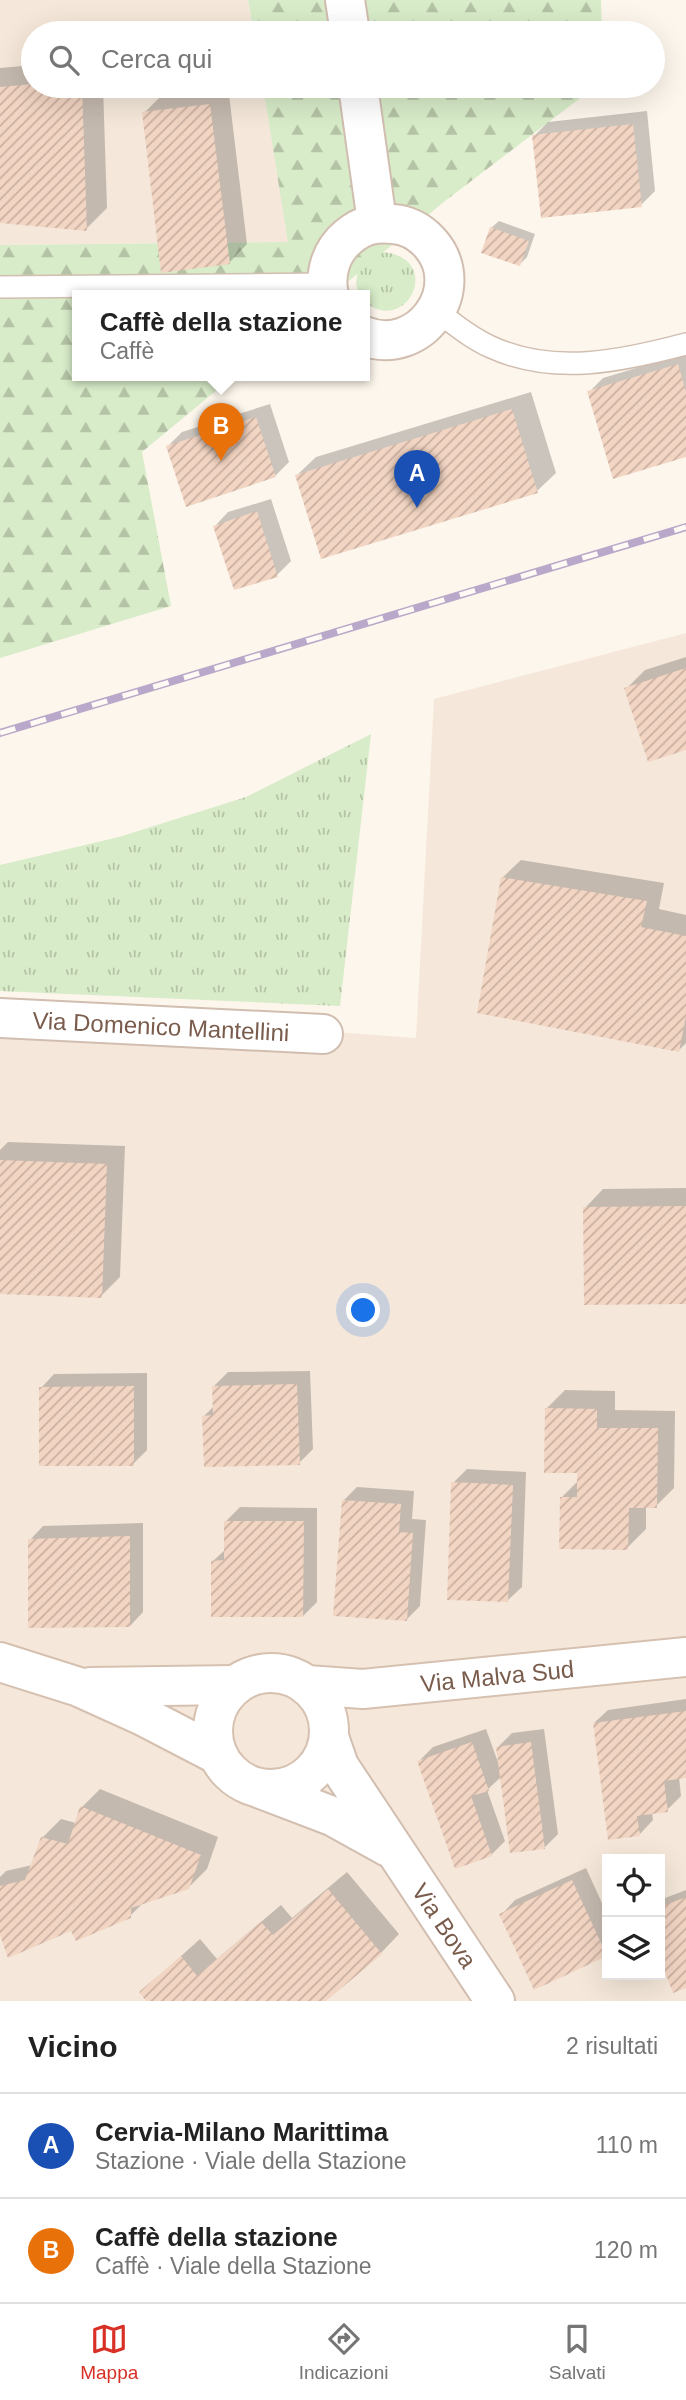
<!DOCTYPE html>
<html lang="it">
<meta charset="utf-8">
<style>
:root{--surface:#fff;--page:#f2f2f2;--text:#222;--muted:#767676;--line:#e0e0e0;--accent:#d93025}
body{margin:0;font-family:Arial,sans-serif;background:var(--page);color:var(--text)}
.controls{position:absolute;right:21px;bottom:21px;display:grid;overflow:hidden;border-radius:0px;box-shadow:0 7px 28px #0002}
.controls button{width:63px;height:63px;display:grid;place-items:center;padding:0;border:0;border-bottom:2px solid var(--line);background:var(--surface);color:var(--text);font:35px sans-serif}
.you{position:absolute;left:364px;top:1311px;width:24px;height:24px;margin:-18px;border:5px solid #fff;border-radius:50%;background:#1a73e8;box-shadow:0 0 0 10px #1a73e833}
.badge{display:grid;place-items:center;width:46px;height:46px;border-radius:50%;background:var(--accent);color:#fff;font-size:23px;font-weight:700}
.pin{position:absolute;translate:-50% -58px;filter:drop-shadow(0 2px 4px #0008)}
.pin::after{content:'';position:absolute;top:37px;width:24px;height:21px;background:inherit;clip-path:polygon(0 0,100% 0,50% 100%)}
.popup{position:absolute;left:72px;top:290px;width:298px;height:91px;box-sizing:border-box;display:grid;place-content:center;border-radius:0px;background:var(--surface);filter:drop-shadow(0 2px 5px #0005);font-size:23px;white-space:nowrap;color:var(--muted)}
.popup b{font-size:26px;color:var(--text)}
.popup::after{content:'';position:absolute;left:50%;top:100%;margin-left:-14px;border:14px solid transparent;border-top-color:var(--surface)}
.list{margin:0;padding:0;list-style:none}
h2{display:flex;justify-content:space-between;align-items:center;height:91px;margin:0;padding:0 28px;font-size:30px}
h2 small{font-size:23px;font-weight:400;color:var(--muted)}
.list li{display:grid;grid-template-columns:46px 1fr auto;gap:21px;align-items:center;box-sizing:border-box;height:105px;padding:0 28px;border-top:2px solid var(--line)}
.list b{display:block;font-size:26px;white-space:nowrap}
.list p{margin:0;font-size:23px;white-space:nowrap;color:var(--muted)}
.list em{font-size:23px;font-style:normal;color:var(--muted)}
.icon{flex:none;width:38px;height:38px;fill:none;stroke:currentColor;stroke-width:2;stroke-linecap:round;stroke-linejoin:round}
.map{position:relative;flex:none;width:686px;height:2001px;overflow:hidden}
.search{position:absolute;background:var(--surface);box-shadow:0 7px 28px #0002;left:21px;right:21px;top:21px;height:77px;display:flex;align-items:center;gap:18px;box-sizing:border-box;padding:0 24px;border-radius:38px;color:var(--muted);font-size:26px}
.sheet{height:301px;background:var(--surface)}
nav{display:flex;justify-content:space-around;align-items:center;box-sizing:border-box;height:98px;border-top:2px solid var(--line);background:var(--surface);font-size:19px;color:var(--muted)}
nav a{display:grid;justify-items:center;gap:4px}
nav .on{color:var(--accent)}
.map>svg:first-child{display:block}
</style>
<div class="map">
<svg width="686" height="2001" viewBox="0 0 686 2001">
<defs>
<pattern id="grass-tufts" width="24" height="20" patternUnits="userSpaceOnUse" patternTransform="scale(1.75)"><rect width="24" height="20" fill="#d8ecc9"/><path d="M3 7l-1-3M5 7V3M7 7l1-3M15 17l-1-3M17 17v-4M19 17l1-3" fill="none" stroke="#b4c2a5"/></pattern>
<pattern id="forest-firs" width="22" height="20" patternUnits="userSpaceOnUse" patternTransform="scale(1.75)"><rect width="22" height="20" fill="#d8ecc9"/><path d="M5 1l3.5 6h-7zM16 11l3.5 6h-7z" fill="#b4c2a5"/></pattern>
<pattern id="building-hatch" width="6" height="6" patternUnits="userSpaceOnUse" patternTransform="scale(1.75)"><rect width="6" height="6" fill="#f3d5c3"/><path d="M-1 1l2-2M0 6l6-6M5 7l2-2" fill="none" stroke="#cab0a1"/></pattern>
</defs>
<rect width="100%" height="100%" fill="#fdf6ec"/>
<!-- residential -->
<path fill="#f5e8da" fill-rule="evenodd" d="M 0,0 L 248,0 L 254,33 L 33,33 L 33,86 L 263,86 L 289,242 L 0,245 Z
M 686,633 L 686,2001 L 0,2001 L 0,1007 L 416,1038 L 434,699 ZM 607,1859 L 660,1859 L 660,1975 L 607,1975 Z"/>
<!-- grass -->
<path fill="url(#grass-tufts)" d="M 381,252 C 445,256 408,337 365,302 L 364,295 L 359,295 L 356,283 L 358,270 Z
M 371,734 L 340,1006 L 0,991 L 0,865 L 119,837 L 246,797 Z"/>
<!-- forest -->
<path fill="url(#forest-firs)" d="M 248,0 L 601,0 L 602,33 L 254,33 Z
M 263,86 L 596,86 L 445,201 L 332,295 L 78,295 L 78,375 L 235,375 L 142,452 L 171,606 L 0,658 L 0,245 L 288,242 Z"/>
<!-- shadow -->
<path fill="#0003" d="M 33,65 L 33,86 L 103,86 L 107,208 L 86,229 L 0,221 L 0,68 Z
M 228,86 L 247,244 L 229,263 L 144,113 L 162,95 Z
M 647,111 L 655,191 L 641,205 L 534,136 L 548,122 Z
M 499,221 L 535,234 L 527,257 L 520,264 L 491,228 Z
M 686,353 L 686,455 L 589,392 L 603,378 Z
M 531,392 L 556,473 L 537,491 L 297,475 L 316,457 Z
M 270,404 L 289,462 L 275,476 L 168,446 L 182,432 Z
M 271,499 L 291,561 L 277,575 L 215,526 L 228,512 Z
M 686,657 L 686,748 L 626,689 L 645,670 Z
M 521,860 L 664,883 L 659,909 L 686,915 L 686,1043 L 679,1050 L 502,878 Z
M 8,1142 L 125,1146 L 120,1277 L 101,1296 L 0,1293 L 0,1150 Z
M 686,1188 L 686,1302 L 585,1208 L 603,1189 Z
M 310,1371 L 313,1449 L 299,1463 L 204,1416 L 214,1406 L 214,1386 L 228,1372 Z
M 147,1373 L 147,1450 L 133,1464 L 41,1388 L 54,1374 Z
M 565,1390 L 615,1391 L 615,1410 L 675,1411 L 674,1488 L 656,1506 L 646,1506 L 646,1529 L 627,1548 L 562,1497 L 579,1480 L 579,1472 L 546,1409 Z
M 467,1469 L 526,1472 L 522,1587 L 508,1600 L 453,1483 Z
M 357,1487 L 414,1491 L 412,1519 L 426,1520 L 420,1606 L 407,1619 L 343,1501 Z
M 240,1507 L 317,1508 L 317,1602 L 303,1616 L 213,1561 L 226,1549 L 226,1521 Z
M 143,1523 L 143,1612 L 130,1626 L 30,1540 L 43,1526 Z
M 686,1699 L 686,1776 L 679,1777 L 681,1796 L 667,1810 L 652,1812 L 653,1820 L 640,1834 L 594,1723 L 608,1710 Z
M 486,1729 L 499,1765 L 498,1747 L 512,1733 L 544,1729 L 558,1834 L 544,1848 L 502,1776 L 487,1790 L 505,1841 L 491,1855 L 419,1761 L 433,1747 Z
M 100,1789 L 218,1837 L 207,1869 L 188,1888 L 145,1901 L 130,1916 L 72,1928 L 0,1928 L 0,1877 L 6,1871 L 32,1865 L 42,1838 L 61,1819 L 76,1823 L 82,1807 Z
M 586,1868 L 607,1914 L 606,1955 L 502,1914 L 515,1900 Z
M 347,1872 L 399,1934 L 381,1953 L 323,2001 L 149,2001 L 141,1992 L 200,1939 L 217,1959 L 281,1905 L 292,1918 Z
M 686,1890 L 686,1987 L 674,1991 L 660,1954 L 660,1900 Z"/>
<!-- building -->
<path fill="url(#building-hatch)" d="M 33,84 L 82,86 L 87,231 L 0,223 L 0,87 Z
M 210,104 L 230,264 L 161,273 L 142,112 Z
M 633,124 L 642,207 L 541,218 L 532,135 Z
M 490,227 L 529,241 L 520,266 L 481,253 Z
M 678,364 L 686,392 L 686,457 L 613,479 L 587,391 Z
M 512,409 L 538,493 L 321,559 L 295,475 Z
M 256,417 L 276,477 L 186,507 L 166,446 Z
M 257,511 L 278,577 L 234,590 L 213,526 Z
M 686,668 L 686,750 L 648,762 L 624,688 Z
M 501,877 L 647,901 L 641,927 L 686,936 L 686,1016 L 679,1052 L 477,1013 Z
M 0,1160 L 107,1164 L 102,1298 L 0,1294 Z
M 686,1206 L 686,1304 L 584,1305 L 583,1207 Z
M 297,1384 L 300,1465 L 204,1467 L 202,1416 L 213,1415 L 212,1386 Z
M 134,1386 L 134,1466 L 39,1466 L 39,1387 Z
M 545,1408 L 597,1409 L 597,1428 L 658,1428 L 657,1508 L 629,1508 L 628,1550 L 559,1549 L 560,1497 L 577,1497 L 577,1473 L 544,1473 Z
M 451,1482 L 513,1485 L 508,1602 L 447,1600 Z
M 342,1500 L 401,1504 L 399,1532 L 413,1533 L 407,1621 L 333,1616 Z
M 224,1521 L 304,1521 L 303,1617 L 211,1617 L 211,1561 L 224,1560 Z
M 130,1536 L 130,1627 L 28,1628 L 28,1539 Z
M 686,1711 L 686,1778 L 664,1781 L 668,1812 L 637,1816 L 640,1836 L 608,1840 L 593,1723 Z
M 472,1742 L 489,1791 L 471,1796 L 492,1856 L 455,1869 L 417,1761 Z
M 531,1742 L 545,1849 L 510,1853 L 496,1747 Z
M 80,1806 L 201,1855 L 189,1889 L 131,1908 L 131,1918 L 76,1941 L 71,1931 L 8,1958 L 0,1935 L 0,1886 L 25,1880 L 41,1837 L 68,1844 Z
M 572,1880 L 607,1956 L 534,1990 L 499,1914 Z
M 328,1889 L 382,1954 L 326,2001 L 146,2001 L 139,1992 L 181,1956 L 197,1976 L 261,1922 L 273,1935 Z
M 686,1897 L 686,1988 L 673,1993 L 660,1959 L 660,1907 Z"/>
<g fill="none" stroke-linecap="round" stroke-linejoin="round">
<defs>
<path id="lane" d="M 0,287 L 326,284
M 437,311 C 454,324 471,338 491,347 C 554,376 622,361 686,344"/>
<g id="street">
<path d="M 345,0 L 350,33"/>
<path d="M 358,86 L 377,222"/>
<path d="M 329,295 C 324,274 331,251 348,237 C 362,225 375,222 393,224 C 409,225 420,232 430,243 C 470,288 420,358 364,336"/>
<path id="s1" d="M 0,1018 L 323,1034"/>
<path id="s2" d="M 329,1737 L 339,1766 L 495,2001"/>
<path d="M 261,1789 L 332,1816 L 388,1847"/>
</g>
<g id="secondary">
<path d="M 0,1662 L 79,1687 L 143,1716 L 218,1755"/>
<circle cx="271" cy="1731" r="58"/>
<path id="s3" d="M 307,1685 L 363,1689 L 686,1657"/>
<path d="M 90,1687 L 235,1685"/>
</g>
</defs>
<!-- lane casing -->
<use href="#lane" stroke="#d1beb0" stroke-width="24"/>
<!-- street casing -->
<use href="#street" stroke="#d1beb0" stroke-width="42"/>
<!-- secondary casing -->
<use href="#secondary" stroke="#d6c0b0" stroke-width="42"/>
<!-- lane -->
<use href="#lane" stroke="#fff" stroke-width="21"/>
<!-- street -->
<use href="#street" stroke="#fff" stroke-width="38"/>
<!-- secondary -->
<use href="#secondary" stroke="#fff" stroke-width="38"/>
<defs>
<path id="rail" d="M 0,733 L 686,527"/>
</defs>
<!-- rail casing -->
<use href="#rail" stroke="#b9a8c9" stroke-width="8"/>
<!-- rail -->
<use href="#rail" stroke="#fffaf3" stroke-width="5" stroke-dasharray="16" stroke-linecap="butt"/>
</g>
<g text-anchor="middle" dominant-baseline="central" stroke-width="6" stroke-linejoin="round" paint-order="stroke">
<!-- street labels -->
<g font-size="24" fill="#7a5c4d" stroke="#fffaf3">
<text stroke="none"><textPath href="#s1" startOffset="161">Via Domenico Mantellini</textPath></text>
<text stroke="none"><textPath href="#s3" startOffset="191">Via Malva Sud</textPath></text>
<text stroke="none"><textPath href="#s2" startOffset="222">Via Bova</textPath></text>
</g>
</g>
</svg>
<div class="controls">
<button><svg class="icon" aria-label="locate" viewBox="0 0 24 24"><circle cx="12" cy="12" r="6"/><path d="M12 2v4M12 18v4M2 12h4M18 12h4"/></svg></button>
<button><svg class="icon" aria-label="layers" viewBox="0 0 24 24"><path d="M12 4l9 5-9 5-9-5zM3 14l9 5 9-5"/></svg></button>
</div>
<div class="you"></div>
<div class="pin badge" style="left:417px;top:508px;background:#1a4fb4">A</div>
<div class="pin badge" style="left:221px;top:461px;background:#e8710a">B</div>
<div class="popup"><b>Caffè della stazione</b>Caffè</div>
<div class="search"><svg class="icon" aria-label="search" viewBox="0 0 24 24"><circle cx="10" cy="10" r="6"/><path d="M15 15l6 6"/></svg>Cerca qui</div>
</div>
<section class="sheet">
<h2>Vicino<small>2 risultati</small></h2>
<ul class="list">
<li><span class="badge" style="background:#1a4fb4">A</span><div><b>Cervia-Milano Marittima</b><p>Stazione · Viale della Stazione</p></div><em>110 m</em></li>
<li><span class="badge" style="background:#e8710a">B</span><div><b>Caffè della stazione</b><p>Caffè · Viale della Stazione</p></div><em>120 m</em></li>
</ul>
</section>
<nav>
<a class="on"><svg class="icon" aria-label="map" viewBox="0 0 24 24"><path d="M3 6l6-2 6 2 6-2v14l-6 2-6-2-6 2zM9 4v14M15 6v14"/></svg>Mappa</a>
<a><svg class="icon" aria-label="directions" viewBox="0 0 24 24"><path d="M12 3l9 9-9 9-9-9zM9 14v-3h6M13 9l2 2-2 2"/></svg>Indicazioni</a>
<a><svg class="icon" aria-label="saved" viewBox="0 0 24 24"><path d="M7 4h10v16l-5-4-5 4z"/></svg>Salvati</a>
</nav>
